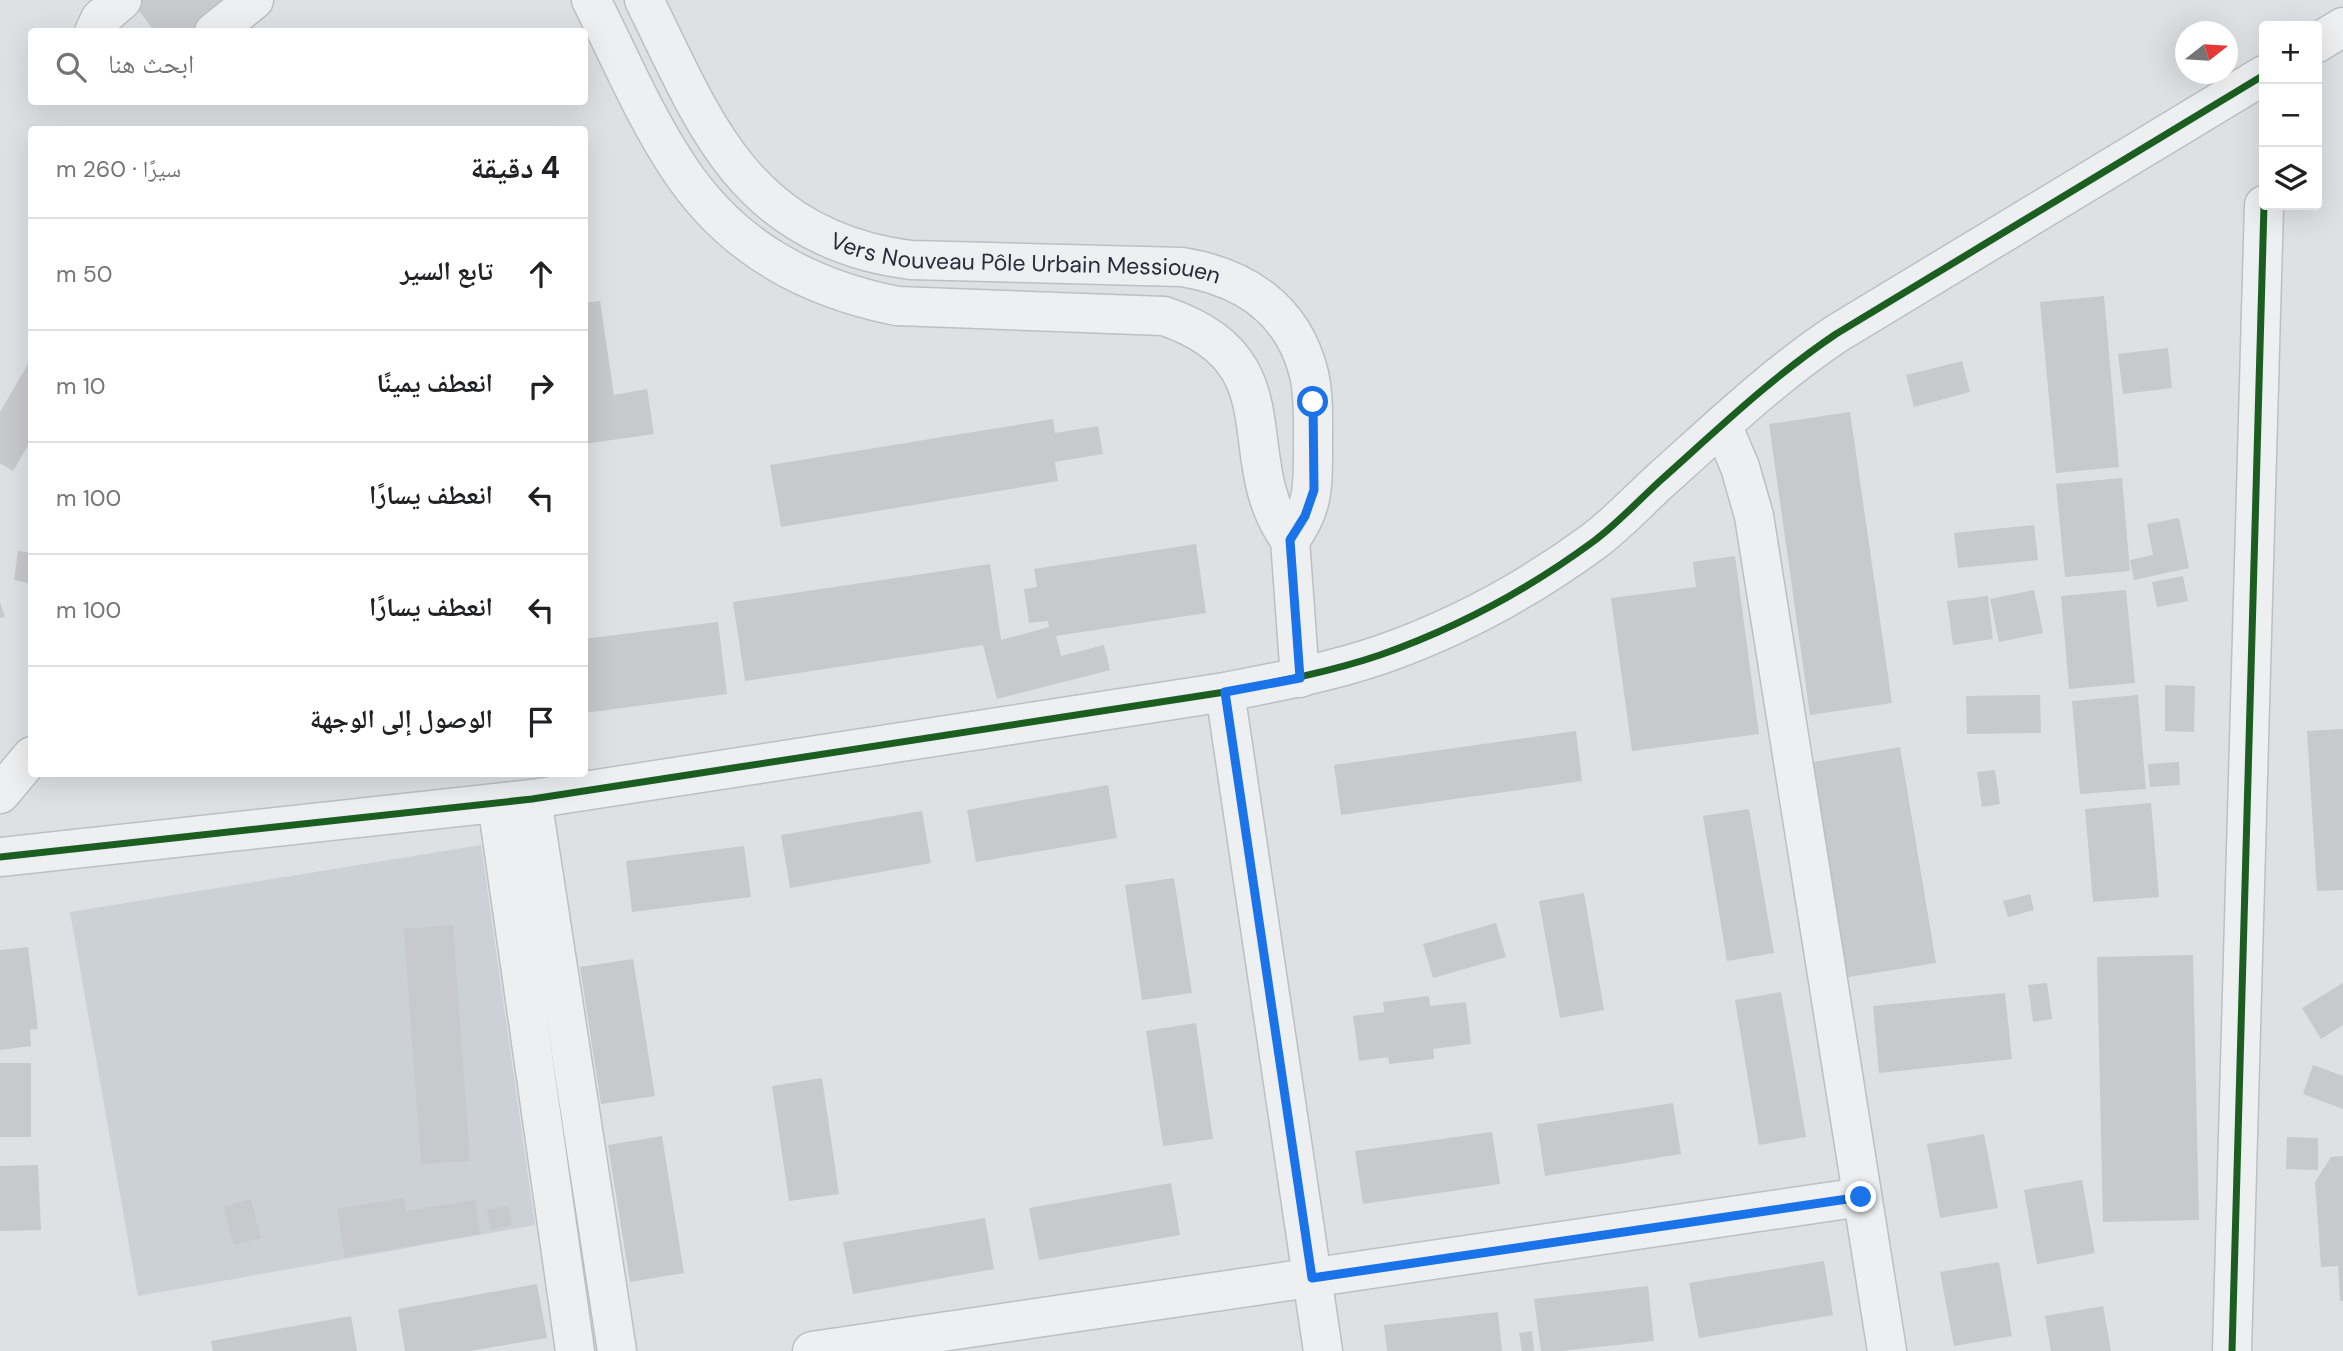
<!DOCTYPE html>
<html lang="ar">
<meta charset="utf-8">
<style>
:root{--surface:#fff;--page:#f6f6f6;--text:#202124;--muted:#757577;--line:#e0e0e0}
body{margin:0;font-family:"DM Sans","Noto Naskh Arabic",sans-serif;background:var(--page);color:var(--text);direction:rtl}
.controls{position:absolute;right:21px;top:21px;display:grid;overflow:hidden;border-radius:7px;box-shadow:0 7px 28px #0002}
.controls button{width:63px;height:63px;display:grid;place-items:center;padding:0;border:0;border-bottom:2px solid var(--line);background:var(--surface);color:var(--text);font:35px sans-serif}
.compass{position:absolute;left:2175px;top:21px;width:63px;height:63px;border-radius:50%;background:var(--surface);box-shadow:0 7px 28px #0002;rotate:73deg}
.stop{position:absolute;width:21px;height:21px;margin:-16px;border:5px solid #1a73e8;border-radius:50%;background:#fff}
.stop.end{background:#1a73e8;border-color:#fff;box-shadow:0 2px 7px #0008}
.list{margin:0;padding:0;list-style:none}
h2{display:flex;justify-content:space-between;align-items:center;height:91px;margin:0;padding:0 28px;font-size:30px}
h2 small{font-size:23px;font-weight:400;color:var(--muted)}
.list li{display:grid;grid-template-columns:46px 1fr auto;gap:21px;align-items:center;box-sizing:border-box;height:112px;padding:0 28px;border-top:2px solid var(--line)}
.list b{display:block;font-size:26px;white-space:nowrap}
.list em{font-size:23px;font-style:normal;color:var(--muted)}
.icon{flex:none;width:38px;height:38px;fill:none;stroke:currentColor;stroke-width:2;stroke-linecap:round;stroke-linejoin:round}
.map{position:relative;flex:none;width:2343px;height:1351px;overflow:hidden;direction:ltr}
.search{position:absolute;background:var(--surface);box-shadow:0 7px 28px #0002;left:28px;top:28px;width:560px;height:77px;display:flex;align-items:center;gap:18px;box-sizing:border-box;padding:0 24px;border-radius:7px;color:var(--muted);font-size:26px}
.panel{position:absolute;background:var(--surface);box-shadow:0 7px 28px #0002;left:28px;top:126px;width:560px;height:651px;border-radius:7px;direction:rtl}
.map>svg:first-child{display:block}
</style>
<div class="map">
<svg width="2343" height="1351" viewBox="0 0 2343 1351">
<rect width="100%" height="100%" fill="#dee1e4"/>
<!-- built -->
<path fill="#ccd0d7" d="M 481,845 L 535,1225 L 138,1296 L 70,912 Z"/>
<!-- building -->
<path fill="#c7c9cc" d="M 137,0 L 238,0 L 196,32 L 155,32 L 133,3 Z
M 2104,296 L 2119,467 L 2056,473 L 2040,302 Z
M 600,301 L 614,395 L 647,389 L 654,434 L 584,444 L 584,303 Z
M 2168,348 L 2172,388 L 2123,394 L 2118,354 Z
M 32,357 L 32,439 L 13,471 L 0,463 L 0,412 Z
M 1962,361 L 1970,392 L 1914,407 L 1906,375 Z
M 1850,412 L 1892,703 L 1810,715 L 1769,424 Z
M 1053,419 L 1055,433 L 1098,426 L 1103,454 L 1055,462 L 1058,481 L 781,527 L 770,465 Z
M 2122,478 L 2130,571 L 2065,577 L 2056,484 Z
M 2179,518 L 2189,568 L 2134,580 L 2130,560 L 2153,555 L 2147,524 Z
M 2034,525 L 2038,560 L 1958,568 L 1954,533 Z
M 1196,544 L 1206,613 L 1056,636 L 1061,656 L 1104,645 L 1110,670 L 997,699 L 983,645 L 745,681 L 733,602 L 990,564 L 1001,640 L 1049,627 L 1048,621 L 1029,623 L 1024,589 L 1037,587 L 1034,569 Z
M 18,551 L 32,553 L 32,584 L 14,580 Z
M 1735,556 L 1759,734 L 1632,751 L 1611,598 L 1696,587 L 1693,562 Z
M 2183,576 L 2188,601 L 2157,607 L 2152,582 Z
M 2034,590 L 2043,633 L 1999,642 L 1990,599 Z
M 2126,590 L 2135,683 L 2069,689 L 2061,596 Z
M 1988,596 L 1993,639 L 1953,645 L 1947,601 Z
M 0,602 L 5,617 L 0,618 Z
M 718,622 L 727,694 L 584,713 L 584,639 Z
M 2165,685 L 2195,686 L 2194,732 L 2165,731 Z
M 2040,695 L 2041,733 L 1967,734 L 1966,696 Z
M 2138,695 L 2146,789 L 2080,794 L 2072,701 Z
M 2343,729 L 2343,890 L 2317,891 L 2307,731 Z
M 1576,731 L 1582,781 L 1341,815 L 1334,765 Z
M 1900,747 L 1936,963 L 1843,978 L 1807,763 Z
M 2179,762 L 2180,785 L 2150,787 L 2148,764 Z
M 1995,770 L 2000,804 L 1982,807 L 1977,772 Z
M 1108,785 L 1117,838 L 976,862 L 967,810 Z
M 2151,803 L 2159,897 L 2093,902 L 2085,809 Z
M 1749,809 L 1774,953 L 1727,961 L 1703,816 Z
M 922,811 L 931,863 L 790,888 L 781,835 Z
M 744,846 L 751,897 L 632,912 L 626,861 Z
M 1174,878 L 1192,993 L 1142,1000 L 1125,885 Z
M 1584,893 L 1604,1010 L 1560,1018 L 1539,901 Z
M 2030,894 L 2034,910 L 2008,917 L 2003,901 Z
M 1496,923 L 1506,957 L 1433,978 L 1423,944 Z
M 453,925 L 470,1161 L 421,1164 L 404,929 Z
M 28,947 L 38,1029 L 30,1030 L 31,1046 L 0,1050 L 0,950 Z
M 2193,955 L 2199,1220 L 2103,1222 L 2097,957 Z
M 633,959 L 655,1096 L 601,1104 L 580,967 Z
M 2047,983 L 2052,1019 L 2033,1022 L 2028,985 Z
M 2343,983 L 2343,1025 L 2321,1039 L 2302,1008 Z
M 1781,992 L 1806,1137 L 1759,1145 L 1735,1000 Z
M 2005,993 L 2012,1059 L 1879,1073 L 1873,1006 Z
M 1429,996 L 1430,1006 L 1466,1002 L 1471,1044 L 1433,1049 L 1434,1059 L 1389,1064 L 1388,1057 L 1359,1061 L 1353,1016 L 1384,1012 L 1383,1002 Z
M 1196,1023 L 1213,1139 L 1163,1146 L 1146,1031 Z
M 0,1063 L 31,1063 L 31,1137 L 0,1137 Z
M 2313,1065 L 2343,1076 L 2343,1109 L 2303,1094 Z
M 822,1078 L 839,1194 L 789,1201 L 772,1086 Z
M 1673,1103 L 1681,1154 L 1545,1176 L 1537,1124 Z
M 1492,1132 L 1500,1184 L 1363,1204 L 1355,1151 Z
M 1984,1134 L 1998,1208 L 1940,1218 L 1927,1144 Z
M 662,1136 L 684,1273 L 630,1282 L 608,1145 Z
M 2287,1137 L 2318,1138 L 2318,1170 L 2286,1169 Z
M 2343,1156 L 2343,1301 L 2340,1301 L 2338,1266 L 2321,1267 L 2315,1182 L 2331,1157 Z
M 38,1165 L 41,1230 L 0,1231 L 0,1166 Z
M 2082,1180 L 2095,1253 L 2037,1264 L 2024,1190 Z
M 1171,1183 L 1180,1235 L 1039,1260 L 1029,1208 Z
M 404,1198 L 406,1211 L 475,1200 L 480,1234 L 345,1257 L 337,1209 Z
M 251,1199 L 261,1238 L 234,1245 L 223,1207 Z
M 508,1206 L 513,1225 L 491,1230 L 487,1210 Z
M 985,1218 L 994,1269 L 853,1294 L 843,1242 Z
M 1824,1261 L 1833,1315 L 1699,1338 L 1689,1283 Z
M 1999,1262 L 2012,1336 L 1954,1346 L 1940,1272 Z
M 537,1284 L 547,1338 L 470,1351 L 405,1351 L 398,1309 Z
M 1648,1286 L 1654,1341 L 1561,1351 L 1541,1351 L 1534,1299 Z
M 2103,1306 L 2111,1351 L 2051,1351 L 2045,1316 Z
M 1498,1312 L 1502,1351 L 1387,1351 L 1384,1325 Z
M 351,1316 L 357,1351 L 213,1351 L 211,1341 Z
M 1532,1331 L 1534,1351 L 1522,1351 L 1519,1333 Z"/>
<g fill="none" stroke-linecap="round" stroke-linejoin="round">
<defs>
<g id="minor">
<path d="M 591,0 C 620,57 645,118 681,171 C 733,248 807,288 897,306 L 1164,316 C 1298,361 1229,457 1290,540 L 1300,678"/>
<path id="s1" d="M 644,0 C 700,112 735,216 869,252 C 883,256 897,258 911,260 L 1182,267 C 1244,277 1293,309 1309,374 C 1314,396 1313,420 1313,443 C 1313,483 1315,507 1290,540"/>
<path d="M 94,32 L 100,19 L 122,0"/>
<path d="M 214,32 L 254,0"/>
<path d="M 2317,43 L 2343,27"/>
<path d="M 1722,425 L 1740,467 L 1754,516 L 1887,1351"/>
<path d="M 1225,692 L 1323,1351"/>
<path d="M 0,794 L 32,756"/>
<path d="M 532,799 L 617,1351"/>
<path d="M 497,803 L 575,1351"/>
<path d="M 0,857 L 532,799 L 1225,692 C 1277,682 1330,672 1380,655 C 1457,628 1529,589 1594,541 C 1618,523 1639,500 1661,480 C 1718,429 1772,377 1836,334 L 2264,75"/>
<path d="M 812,1351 L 1861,1197"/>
<path d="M 2232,1351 L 2264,205"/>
</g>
</defs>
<!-- minor casing -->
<use href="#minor" stroke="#bdbfc2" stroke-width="41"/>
<!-- minor -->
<use href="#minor" stroke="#eeeff1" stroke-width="38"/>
<defs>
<path id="cycleway" d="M 0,857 L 532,799 L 1225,692 C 1277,682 1330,672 1380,655 C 1457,628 1529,589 1594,541 C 1618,523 1639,500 1661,480 C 1718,429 1772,377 1836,334 L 2264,75
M 2232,1351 L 2264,205"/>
</defs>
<!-- cycleway casing -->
<use href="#cycleway" stroke="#ebeff4" stroke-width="11"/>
<!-- cycleway -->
<use href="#cycleway" stroke="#1b5e20" stroke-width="7"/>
</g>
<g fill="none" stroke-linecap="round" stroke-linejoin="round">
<!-- route -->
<path stroke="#1a73e8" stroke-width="9" d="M 1313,402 L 1314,490 L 1305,516 L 1290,540 L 1300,678 L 1225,692 L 1312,1278 L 1861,1197"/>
</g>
<g text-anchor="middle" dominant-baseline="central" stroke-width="5" stroke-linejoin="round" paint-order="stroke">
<!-- street labels -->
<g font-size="23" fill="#262d3c" stroke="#ebeff4">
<text stroke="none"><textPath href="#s1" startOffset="508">Vers Nouveau Pôle Urbain Messiouen</textPath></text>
</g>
</g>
</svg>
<div class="controls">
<button>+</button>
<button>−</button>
<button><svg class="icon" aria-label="layers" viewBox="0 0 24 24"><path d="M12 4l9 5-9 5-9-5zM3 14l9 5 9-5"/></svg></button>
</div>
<svg class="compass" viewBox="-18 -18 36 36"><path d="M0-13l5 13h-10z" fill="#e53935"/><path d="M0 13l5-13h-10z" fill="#757577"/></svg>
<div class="stop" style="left:1313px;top:402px"></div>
<div class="stop end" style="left:1861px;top:1197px"></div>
<div class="search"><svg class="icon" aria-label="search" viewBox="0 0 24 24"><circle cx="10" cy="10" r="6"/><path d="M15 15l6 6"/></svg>ابحث هنا</div>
<section class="panel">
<h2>4 دقيقة<small>سيرًا · 260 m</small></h2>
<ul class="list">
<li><svg class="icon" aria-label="ahead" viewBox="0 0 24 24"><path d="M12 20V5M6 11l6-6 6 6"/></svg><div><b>تابع السير</b></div><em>50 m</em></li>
<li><svg class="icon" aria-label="right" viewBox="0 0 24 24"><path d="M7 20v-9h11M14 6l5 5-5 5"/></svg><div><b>انعطف يمينًا</b></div><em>10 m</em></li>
<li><svg class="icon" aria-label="left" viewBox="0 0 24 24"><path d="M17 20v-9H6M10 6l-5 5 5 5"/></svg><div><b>انعطف يسارًا</b></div><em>100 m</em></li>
<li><svg class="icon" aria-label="left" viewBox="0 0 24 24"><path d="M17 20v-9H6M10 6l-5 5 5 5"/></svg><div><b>انعطف يسارًا</b></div><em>100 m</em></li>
<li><svg class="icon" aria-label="arrive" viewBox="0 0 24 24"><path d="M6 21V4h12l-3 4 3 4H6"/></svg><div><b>الوصول إلى الوجهة</b></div></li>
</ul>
</section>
</div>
